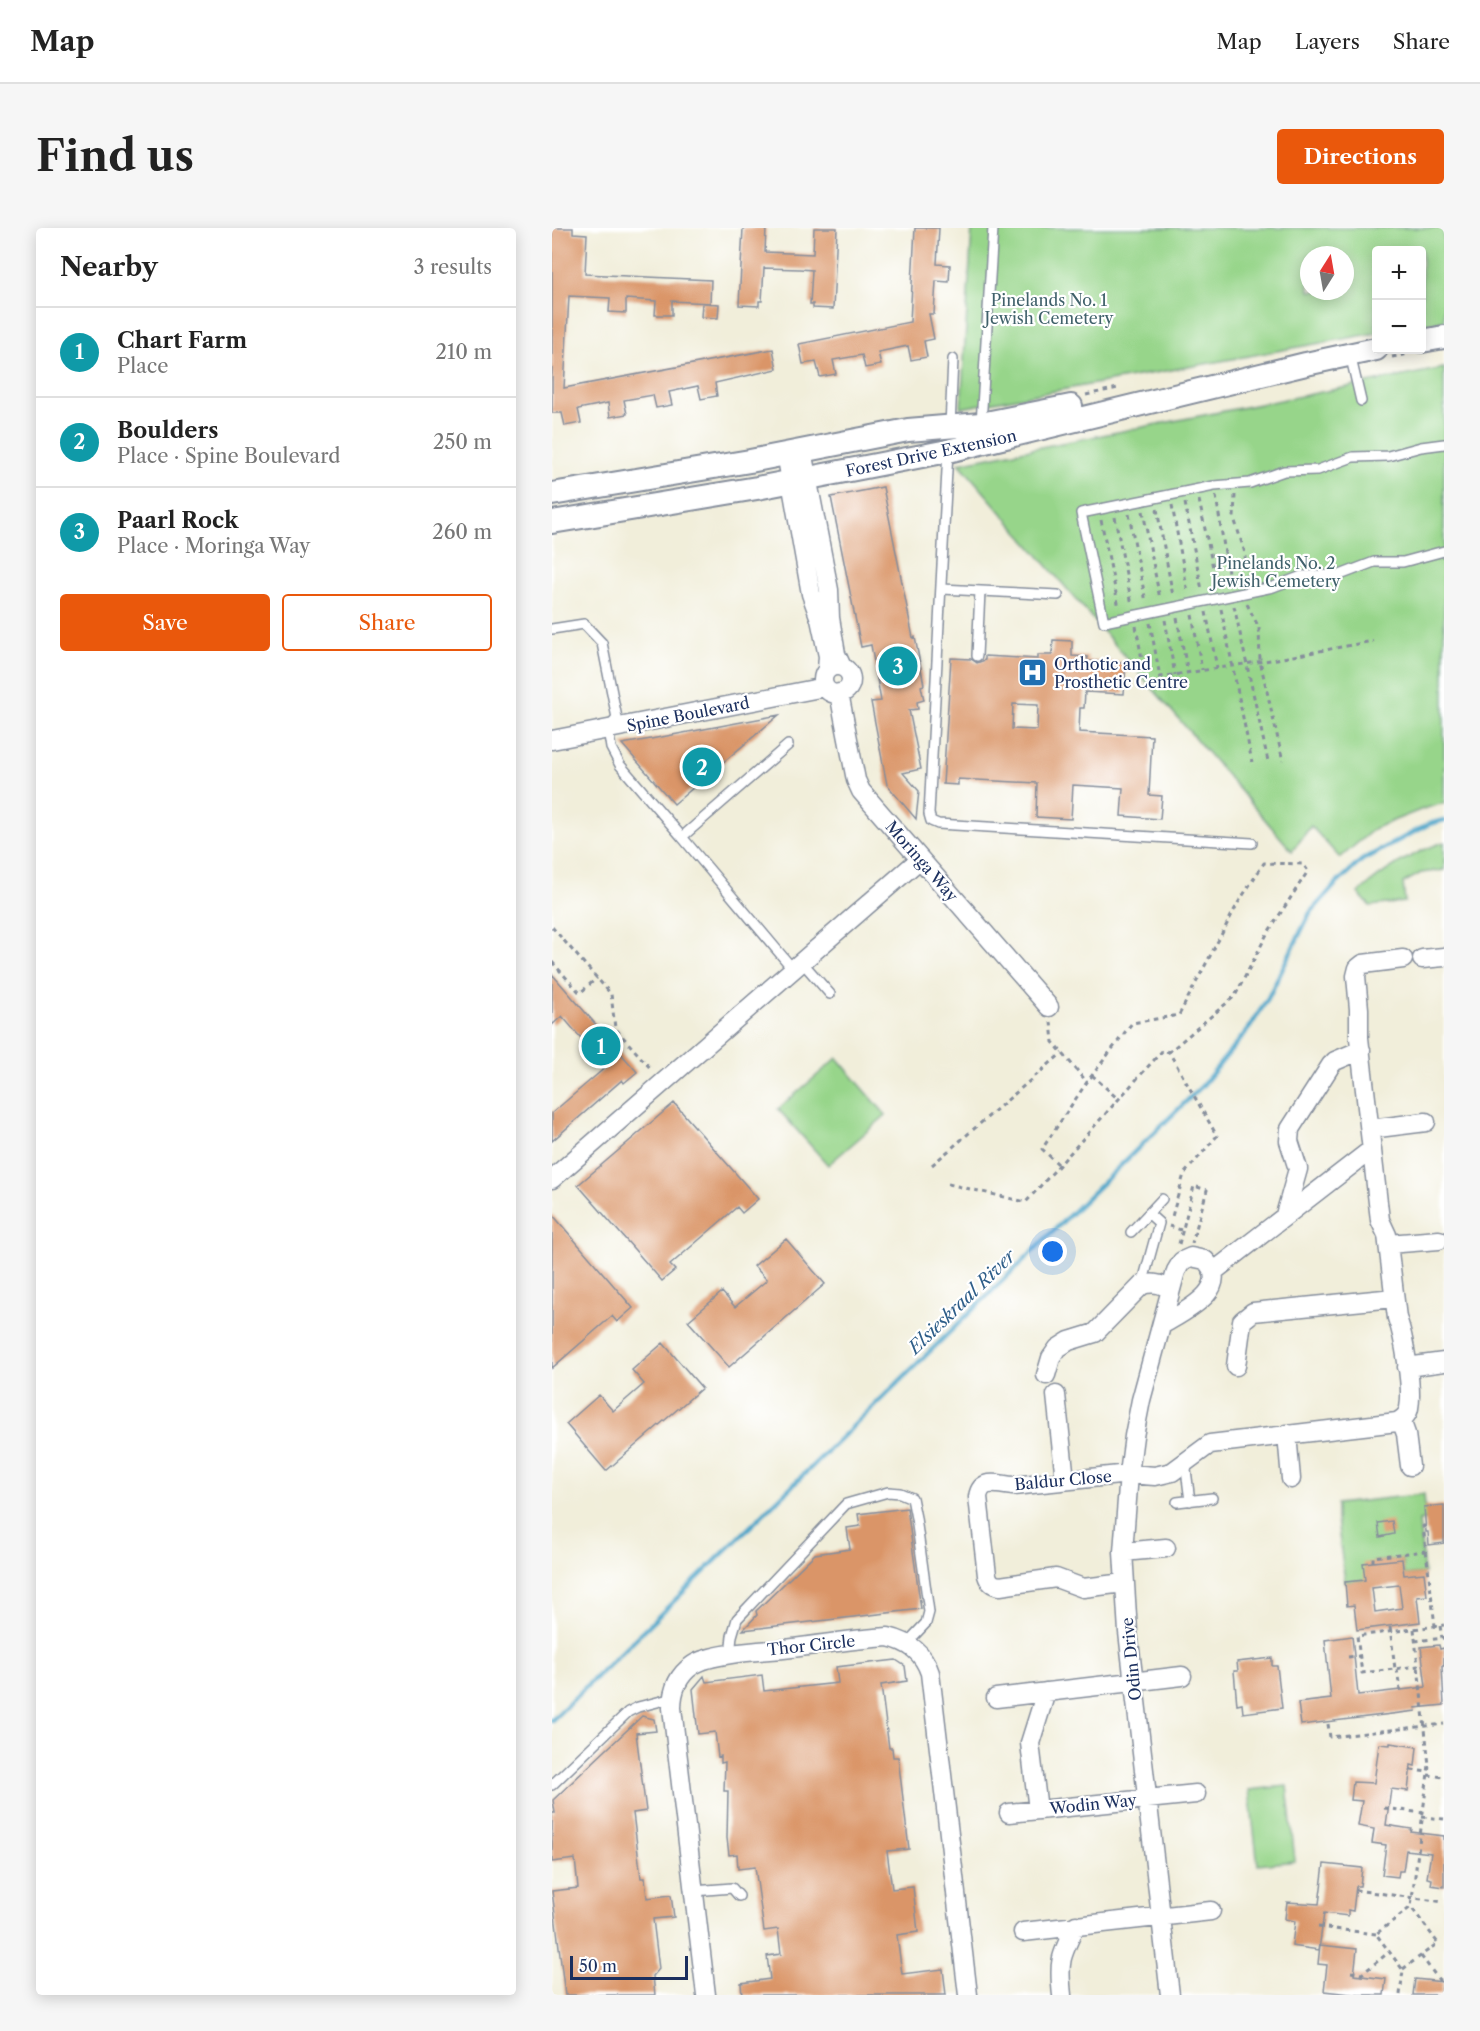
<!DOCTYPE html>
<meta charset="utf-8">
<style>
:root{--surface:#fff;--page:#f6f6f6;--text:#222;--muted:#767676;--line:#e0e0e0;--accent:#ea580c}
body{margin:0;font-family:"Libre Caslon Text",serif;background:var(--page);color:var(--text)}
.controls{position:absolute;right:18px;top:18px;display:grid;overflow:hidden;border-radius:6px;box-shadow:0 3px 15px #0003}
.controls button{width:54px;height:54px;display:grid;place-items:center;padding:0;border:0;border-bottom:2px solid var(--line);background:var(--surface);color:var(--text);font:30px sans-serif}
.compass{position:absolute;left:748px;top:18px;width:54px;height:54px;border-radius:50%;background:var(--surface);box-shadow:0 3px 15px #0003;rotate:11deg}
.scale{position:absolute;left:18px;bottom:15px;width:118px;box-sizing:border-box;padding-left:6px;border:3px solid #1b2f5e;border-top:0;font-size:16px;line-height:21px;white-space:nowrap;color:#1b2f5e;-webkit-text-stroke:4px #fff;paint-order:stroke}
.you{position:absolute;left:501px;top:1024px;width:21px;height:21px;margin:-15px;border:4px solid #fff;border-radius:50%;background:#1a73e8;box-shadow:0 0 0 9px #1a73e833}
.badge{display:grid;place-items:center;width:39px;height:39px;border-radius:50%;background:var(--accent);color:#fff;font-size:20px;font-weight:700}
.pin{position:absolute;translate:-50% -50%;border:3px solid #fff;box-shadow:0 2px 6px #0006}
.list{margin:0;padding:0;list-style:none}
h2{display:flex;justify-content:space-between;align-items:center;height:78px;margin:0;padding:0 24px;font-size:26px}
h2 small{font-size:20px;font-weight:400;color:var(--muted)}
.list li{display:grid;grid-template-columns:39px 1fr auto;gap:18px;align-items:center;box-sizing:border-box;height:90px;padding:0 24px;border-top:2px solid var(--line)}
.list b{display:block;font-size:22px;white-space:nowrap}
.list p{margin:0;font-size:20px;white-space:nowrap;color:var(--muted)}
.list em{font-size:20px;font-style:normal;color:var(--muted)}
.actions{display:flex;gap:12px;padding:18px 24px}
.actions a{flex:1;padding:14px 0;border:2px solid var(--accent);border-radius:6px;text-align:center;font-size:21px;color:var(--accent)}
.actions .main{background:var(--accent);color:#fff}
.map{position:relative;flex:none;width:892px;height:1767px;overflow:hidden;border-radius:6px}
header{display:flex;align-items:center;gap:36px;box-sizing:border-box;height:84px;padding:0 30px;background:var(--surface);border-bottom:2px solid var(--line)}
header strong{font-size:28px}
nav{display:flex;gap:33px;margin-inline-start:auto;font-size:21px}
.intro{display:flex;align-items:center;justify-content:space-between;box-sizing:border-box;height:144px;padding:0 36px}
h1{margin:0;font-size:42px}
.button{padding:15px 27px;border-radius:6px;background:var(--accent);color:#fff;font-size:21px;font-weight:700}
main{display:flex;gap:36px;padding:0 36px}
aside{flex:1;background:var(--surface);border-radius:6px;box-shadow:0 3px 15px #0003}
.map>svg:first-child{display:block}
</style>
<header>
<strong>Map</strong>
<nav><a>Map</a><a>Layers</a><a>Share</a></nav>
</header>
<div class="intro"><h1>Find us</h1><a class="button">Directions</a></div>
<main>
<aside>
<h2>Nearby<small>3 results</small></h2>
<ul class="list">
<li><span class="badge" style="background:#0f9aa8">1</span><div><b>Chart Farm</b><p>Place</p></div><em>210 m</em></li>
<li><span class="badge" style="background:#0f9aa8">2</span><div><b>Boulders</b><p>Place · Spine Boulevard</p></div><em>250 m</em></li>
<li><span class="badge" style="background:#0f9aa8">3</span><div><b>Paarl Rock</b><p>Place · Moringa Way</p></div><em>260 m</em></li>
</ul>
<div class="actions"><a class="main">Save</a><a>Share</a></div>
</aside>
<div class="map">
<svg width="892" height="1767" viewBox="0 0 892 1767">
<rect width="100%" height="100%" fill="#fff"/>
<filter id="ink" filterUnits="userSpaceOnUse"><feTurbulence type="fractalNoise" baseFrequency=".0167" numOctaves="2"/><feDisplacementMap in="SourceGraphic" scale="12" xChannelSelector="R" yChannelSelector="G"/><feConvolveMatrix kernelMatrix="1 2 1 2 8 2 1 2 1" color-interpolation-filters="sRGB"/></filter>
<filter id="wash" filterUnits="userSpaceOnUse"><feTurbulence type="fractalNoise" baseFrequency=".008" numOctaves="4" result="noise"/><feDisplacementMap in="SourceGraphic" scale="24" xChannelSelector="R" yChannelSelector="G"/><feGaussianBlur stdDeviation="1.35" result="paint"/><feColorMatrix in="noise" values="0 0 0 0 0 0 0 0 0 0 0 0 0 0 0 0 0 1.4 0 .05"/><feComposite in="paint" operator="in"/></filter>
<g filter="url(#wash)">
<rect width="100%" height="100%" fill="#f1eeda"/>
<!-- green -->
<path fill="#97d58a" stroke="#598274" stroke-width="1.5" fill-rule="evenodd" d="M 420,0 L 892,0 L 892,93 L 870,97 L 870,22 L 824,22 L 824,105 L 409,180 ZM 757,27 L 793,27 L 793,63 L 757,63 Z
M 892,140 L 892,575 L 871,581 L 823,600 L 788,630 L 759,598 L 740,623 L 407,235 Z
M 892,614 L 892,642 L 869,645 L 851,655 L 853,674 L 818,678 L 806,665 C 832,642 859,625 892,614 Z
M 285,830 L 334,887 L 276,937 L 226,881 Z
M 872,1266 L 874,1292 L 867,1293 L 872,1345 L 852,1347 L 850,1331 L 821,1334 L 813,1352 L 793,1354 L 785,1291 L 785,1276 Z
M 735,1558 L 743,1633 L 706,1637 L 697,1562 Z"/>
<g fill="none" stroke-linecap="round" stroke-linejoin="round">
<!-- stream -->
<path stroke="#4ba5c9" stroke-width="4.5" d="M 0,1492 L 650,858 L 698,799 L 716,770 L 758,685 L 784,656 L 810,632 L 877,596 L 892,592"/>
</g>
<g id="blocks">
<!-- building -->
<path fill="#da9567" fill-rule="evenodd" d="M 0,0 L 21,0 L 21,5 L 35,6 L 33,46 L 159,52 L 158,75 L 120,73 L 120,87 L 103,87 L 104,73 L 74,71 L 74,85 L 57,84 L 58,70 L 17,68 L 12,160 L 221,121 L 225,141 L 163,155 L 165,168 L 149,171 L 146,158 L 117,164 L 120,177 L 104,180 L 101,167 L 72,172 L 75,186 L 58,189 L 56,175 L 26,181 L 29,195 L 13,198 L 10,185 L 0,185 Z
M 191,0 L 214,0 L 213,24 L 261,26 L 262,0 L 285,0 L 281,81 L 261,80 L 261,76 L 258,76 L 260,42 L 248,41 L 212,40 L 210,73 L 207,73 L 207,78 L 187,77 Z
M 363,0 L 387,0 L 385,36 L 398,37 L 397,54 L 384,53 L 382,86 L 377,86 L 382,111 L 372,113 L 375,129 L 359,132 L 356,118 L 326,124 L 329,137 L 313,140 L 310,127 L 281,132 L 284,146 L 268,149 L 264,134 L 251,136 L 247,116 L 358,94 Z
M 150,75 L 167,76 L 166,90 L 149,89 Z
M 331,259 L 361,410 L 363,409 L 372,457 L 369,458 L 372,472 L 365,474 L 366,481 L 357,482 L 369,541 L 351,545 L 367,563 L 364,591 L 335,557 L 319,474 L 329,473 L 319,417 L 309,419 L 279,269 Z
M 501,412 L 520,413 L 520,428 L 536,429 L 535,433 L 574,435 L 572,466 L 533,464 L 532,480 L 528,480 L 527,504 L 600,508 L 597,567 L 610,568 L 608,591 L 569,588 L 571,560 L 521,557 L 519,591 L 484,589 L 485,555 L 406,551 L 406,557 L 391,556 L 399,430 L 419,431 L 425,435 L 433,432 L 433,428 L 486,431 L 486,427 L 500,427 ZM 461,476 L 486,477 L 485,502 L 460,501 Z
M 227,487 L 122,576 L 70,516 L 99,511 Z
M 0,746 L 85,844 L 72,855 L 70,852 L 0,913 L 0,885 L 54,839 L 10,788 L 0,797 Z
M 122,875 L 206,971 L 190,985 L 185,979 L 118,1037 L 123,1042 L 110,1053 L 26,957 Z
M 0,986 L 81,1080 L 65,1094 L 60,1088 L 0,1140 Z
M 234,1011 L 273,1056 L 177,1139 L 136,1093 L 170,1064 L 183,1079 L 215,1052 L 202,1038 Z
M 111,1115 L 150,1160 L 54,1243 L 14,1196 L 47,1167 L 61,1183 L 92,1156 L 80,1142 Z
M 892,1277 L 892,1315 L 877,1317 L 876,1304 L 874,1304 L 872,1279 Z
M 355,1280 L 369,1381 L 191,1402 L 205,1387 L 204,1383 L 263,1326 L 298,1321 L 295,1300 L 308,1298 L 306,1286 Z
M 840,1293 L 842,1306 L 828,1309 L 826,1295 Z
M 850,1331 L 852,1347 L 872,1345 L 875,1368 L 865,1369 L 868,1394 L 805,1402 L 802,1377 L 795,1378 L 793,1354 L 813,1352 L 811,1335 ZM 847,1357 L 850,1380 L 823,1384 L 820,1360 Z
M 800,1408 L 806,1467 L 874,1459 L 869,1419 L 887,1417 L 888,1421 L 892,1420 L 892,1438 L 890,1438 L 892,1477 L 863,1480 L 864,1483 L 749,1497 L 746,1475 L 779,1471 L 773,1412 Z
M 720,1430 L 720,1438 L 725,1438 L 730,1480 L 691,1485 L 690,1476 L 685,1477 L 682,1443 L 686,1443 L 685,1434 Z
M 344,1432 L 353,1438 L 355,1453 L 329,1457 L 337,1520 L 340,1520 L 341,1529 L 346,1529 L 357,1621 L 335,1623 L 340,1661 L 361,1659 L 366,1704 L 345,1707 L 350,1746 L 391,1741 L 394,1767 L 190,1767 L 189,1755 L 218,1751 L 215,1728 L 229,1726 L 226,1701 L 212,1703 L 203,1639 L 186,1641 L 185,1626 L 177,1627 L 175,1610 L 176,1563 L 172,1563 L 173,1534 L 169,1535 L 169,1528 L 166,1529 L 163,1504 L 146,1506 L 141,1461 L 152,1448 L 154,1454 L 210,1447 L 212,1463 L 286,1455 L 284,1439 Z
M 90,1488 L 102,1491 L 104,1503 L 84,1505 L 94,1583 L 81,1585 L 89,1650 L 93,1650 L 95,1670 L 119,1667 L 122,1689 L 101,1691 L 107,1741 L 101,1748 L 103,1767 L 13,1767 L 0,1663 L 26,1660 L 23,1631 L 0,1634 L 0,1585 L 3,1585 L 1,1572 Z
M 838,1515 L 865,1519 L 863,1538 L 859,1537 L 856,1563 L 839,1561 L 834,1597 L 860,1601 L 859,1604 L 892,1608 L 892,1659 L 879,1657 L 880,1651 L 875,1650 L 879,1625 L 854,1622 L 851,1643 L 847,1643 L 846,1649 L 830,1647 L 834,1617 L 820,1615 L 822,1601 L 806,1598 L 810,1573 L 799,1572 L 801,1554 L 822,1555 L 827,1516 L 838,1517 Z
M 772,1636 L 810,1640 L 808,1658 L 804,1658 L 801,1683 L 796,1682 L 796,1688 L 772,1685 L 767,1722 L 740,1718 L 743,1693 L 733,1691 L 735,1674 L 767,1676 Z
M 768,1717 L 805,1721 L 802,1747 L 834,1751 L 832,1767 L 807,1767 L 772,1763 L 775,1737 L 766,1736 Z
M 863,1751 L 891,1754 L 889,1767 L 861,1767 Z"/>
</g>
</g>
<g filter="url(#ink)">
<use href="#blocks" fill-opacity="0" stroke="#868e9c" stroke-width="1.5"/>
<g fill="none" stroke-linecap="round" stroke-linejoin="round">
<defs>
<path id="service" d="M 798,126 L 809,173
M 429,196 L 441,0
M 398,198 L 401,131
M 892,216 L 869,219 L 836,228 L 801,229 L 766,242 L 732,243 L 698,255 L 662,258 L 529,285 L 552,394 L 721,359 L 750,348 L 788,347 L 822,334 L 851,334 L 892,323
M 396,223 L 377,586 L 379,593 L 386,596 L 700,615
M 390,361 L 506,367
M 0,401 L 32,396 L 50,415 L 65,490 L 56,501 L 59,520 L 68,537 L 130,609 L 236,517
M 425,428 L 428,363
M 130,609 L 241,741
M 250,734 L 278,766
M 579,1004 L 610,971
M 590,1057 L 607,995 L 597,986
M 633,1234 L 638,1273
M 625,1274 L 660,1270
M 178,1427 L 180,1408 L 185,1391 L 294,1276 L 336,1264 L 348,1265 L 360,1270 L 364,1290 L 377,1384 L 374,1395 L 355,1415
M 0,1557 L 76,1484 L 86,1479 L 121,1470
M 142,1663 L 180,1660 L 187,1668"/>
<path id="minor" d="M 250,223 L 277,362 L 278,390 L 284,426 L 290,439
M 234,225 L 259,366 L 268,391 L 276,428 L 275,442
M271 452a14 14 0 1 1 28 0a14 14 0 1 1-28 0Z
M 287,465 L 304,552 L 309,563 L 497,779
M 0,512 L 273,459
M 870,731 L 892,729
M 818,901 L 874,894
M 0,951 L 368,631
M 733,987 L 746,941 L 737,913 L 738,901 L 779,837 L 783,833 L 809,822
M 836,1016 L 887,1012
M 661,1044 L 820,921
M 610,1097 C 631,1084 682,1061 653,1032 L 639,1029 L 630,1033 L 624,1043 L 589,1172 L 582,1208 L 577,1246 L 571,1324 L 576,1404 L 618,1767
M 684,1138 L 690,1093 L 701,1084 L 842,1070
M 855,1139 L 892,1134
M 494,1147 L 499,1130 L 506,1120 L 517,1113 L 543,1105 L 590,1057 C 602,1054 608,1056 619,1061
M 504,1167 L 513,1252
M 849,1192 L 854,1206 L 858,1238
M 735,1206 L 739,1251
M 571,1324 L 614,1320
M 572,1355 L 531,1360 L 504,1350 L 448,1358 C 440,1357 437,1354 435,1347 L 426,1269 C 429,1249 447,1257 461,1258 L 577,1246 L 603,1248 L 620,1244 L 658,1216 L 845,1194 C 851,1191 856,1187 857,1180 C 861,1161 852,1108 845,1090 L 835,1007 L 828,992 L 807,810 L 807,781 L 804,748 L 806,740 L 811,736 L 851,731
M 444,1470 L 630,1448
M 486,1582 L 478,1515 L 494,1464
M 457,1585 L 644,1566
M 471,1704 L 659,1683
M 154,1767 L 120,1480 C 120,1463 126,1447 141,1437 C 159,1425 208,1423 231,1421 C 266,1417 301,1411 336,1409 C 357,1414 371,1424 378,1445 L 416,1767
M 510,1767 C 506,1732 509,1728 524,1697"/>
<path id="tertiary" d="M 870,113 L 892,109
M 0,266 L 198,233 L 356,202 L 429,196 L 519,178
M 0,294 L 205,260 L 396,223 L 754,136 L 824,121"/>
</defs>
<!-- service casing -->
<use href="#service" stroke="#868e9c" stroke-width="12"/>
<!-- minor casing -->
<use href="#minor" stroke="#868e9c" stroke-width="21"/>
<!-- tertiary casing -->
<use href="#tertiary" stroke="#868e9c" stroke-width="26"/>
<!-- path -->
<path stroke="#868e9c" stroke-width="3" stroke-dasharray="4.5 4.5" stroke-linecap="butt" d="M 840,129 L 857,126
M 534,167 L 566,160
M 683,267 L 682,290 L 693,325 L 694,354
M 664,268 L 678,357
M 647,272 L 665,359
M 633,275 L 650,362
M 620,277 L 636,365
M 605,281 L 621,368
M 591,283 L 608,371
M 577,286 L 594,374
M 563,289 L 580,377
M 549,292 L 567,380
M 695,376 L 707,400 L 708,433 L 731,533
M 682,378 L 716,533
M 669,381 L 700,534
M 654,384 L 665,440
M 640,387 L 650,442
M 625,390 L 636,445
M 613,392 L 623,447
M 598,395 L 608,449 L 725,431 L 821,413
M 584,398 L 592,443
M 0,699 L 59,766 L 63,800 L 100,842
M 0,734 L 28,765 L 45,750
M 499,794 L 501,814 L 535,854
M 540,847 L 566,871
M 506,936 L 490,921 L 535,854 L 580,795 L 627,787 L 686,675 L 712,635 L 751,636 L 756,643 L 715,706 L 683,768 L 617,824
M 380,937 L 510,825
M 396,956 L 474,974 L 611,822 L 617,824 L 665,908 L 632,946 L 619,992
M 617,998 L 629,1002
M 627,1016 L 642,958 L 655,962 L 640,1015
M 873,1298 L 871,1298 L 883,1398
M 821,1334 L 821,1329 L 873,1323
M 888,1398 L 890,1410
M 838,1399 L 843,1441
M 862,1401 L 866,1438 L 810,1445 L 805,1408 C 834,1404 863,1401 892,1397
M 863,1413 L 892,1410
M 796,1429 L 807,1428
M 845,1441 L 848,1462
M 776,1496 L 778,1509 L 892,1496
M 859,1542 L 876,1544
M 876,1547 L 892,1549
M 832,1580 L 871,1585
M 870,1589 L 892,1591
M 803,1662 L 892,1674
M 766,1699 L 824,1706
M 869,1728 L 887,1752 L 892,1752
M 851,1741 L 886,1715 L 859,1679
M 799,1744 L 810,1746 L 837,1724
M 848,1767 L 851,1742 L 824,1706 L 859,1679 L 877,1537 L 866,1438"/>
<!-- service -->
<use href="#service" stroke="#fff" stroke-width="9"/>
<!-- minor -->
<use href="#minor" stroke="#fff" stroke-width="18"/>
<!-- tertiary -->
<use href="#tertiary" stroke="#fff" stroke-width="22"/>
</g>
</g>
<!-- icons -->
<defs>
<symbol id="hospital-square" viewBox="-11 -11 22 22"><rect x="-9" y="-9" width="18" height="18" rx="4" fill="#1f6fb2" stroke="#fff"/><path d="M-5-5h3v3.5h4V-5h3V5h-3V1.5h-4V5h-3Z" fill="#fff"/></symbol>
</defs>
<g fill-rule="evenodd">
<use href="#hospital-square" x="464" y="428" width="33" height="33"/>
</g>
<g text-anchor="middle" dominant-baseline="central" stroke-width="4.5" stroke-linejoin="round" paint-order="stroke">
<!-- park labels -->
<g font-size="16" fill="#40616b" stroke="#fff">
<text x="497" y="72">Pinelands No. 1<tspan x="497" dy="18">Jewish Cemetery</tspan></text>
<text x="724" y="335">Pinelands No. 2<tspan x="724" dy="18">Jewish Cemetery</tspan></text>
</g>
<!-- street labels -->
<g font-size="16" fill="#1b2f5e" stroke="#fff">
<text transform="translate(379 225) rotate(-12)">Forest Drive Extension</text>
<text transform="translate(136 486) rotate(-11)">Spine Boulevard</text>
<text transform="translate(370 633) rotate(49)">Moringa Way</text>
<text transform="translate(511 1252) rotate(-5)">Baldur Close</text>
<text transform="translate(259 1417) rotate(-6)">Thor Circle</text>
<text transform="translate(579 1431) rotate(-96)">Odin Drive</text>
<text transform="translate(541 1576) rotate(-6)">Wodin Way</text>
</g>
<!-- poi labels -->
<g font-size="16" fill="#1b2f5e" stroke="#fff" text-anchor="start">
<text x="502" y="436">Orthotic and<tspan x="502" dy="18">Prosthetic Centre</tspan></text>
</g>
<!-- water labels -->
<g font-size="18" font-style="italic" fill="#2e5e89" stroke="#fff">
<text transform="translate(410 1074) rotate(-44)">Elsieskraal River</text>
</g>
</g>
</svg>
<div class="controls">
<button>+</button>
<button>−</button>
</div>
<svg class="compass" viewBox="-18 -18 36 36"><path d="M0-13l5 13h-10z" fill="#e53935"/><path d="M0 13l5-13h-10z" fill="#767676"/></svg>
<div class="scale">50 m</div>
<div class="you"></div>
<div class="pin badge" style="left:49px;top:818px;background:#0f9aa8">1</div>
<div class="pin badge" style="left:150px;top:539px;background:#0f9aa8">2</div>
<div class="pin badge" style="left:346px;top:438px;background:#0f9aa8">3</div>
</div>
</main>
